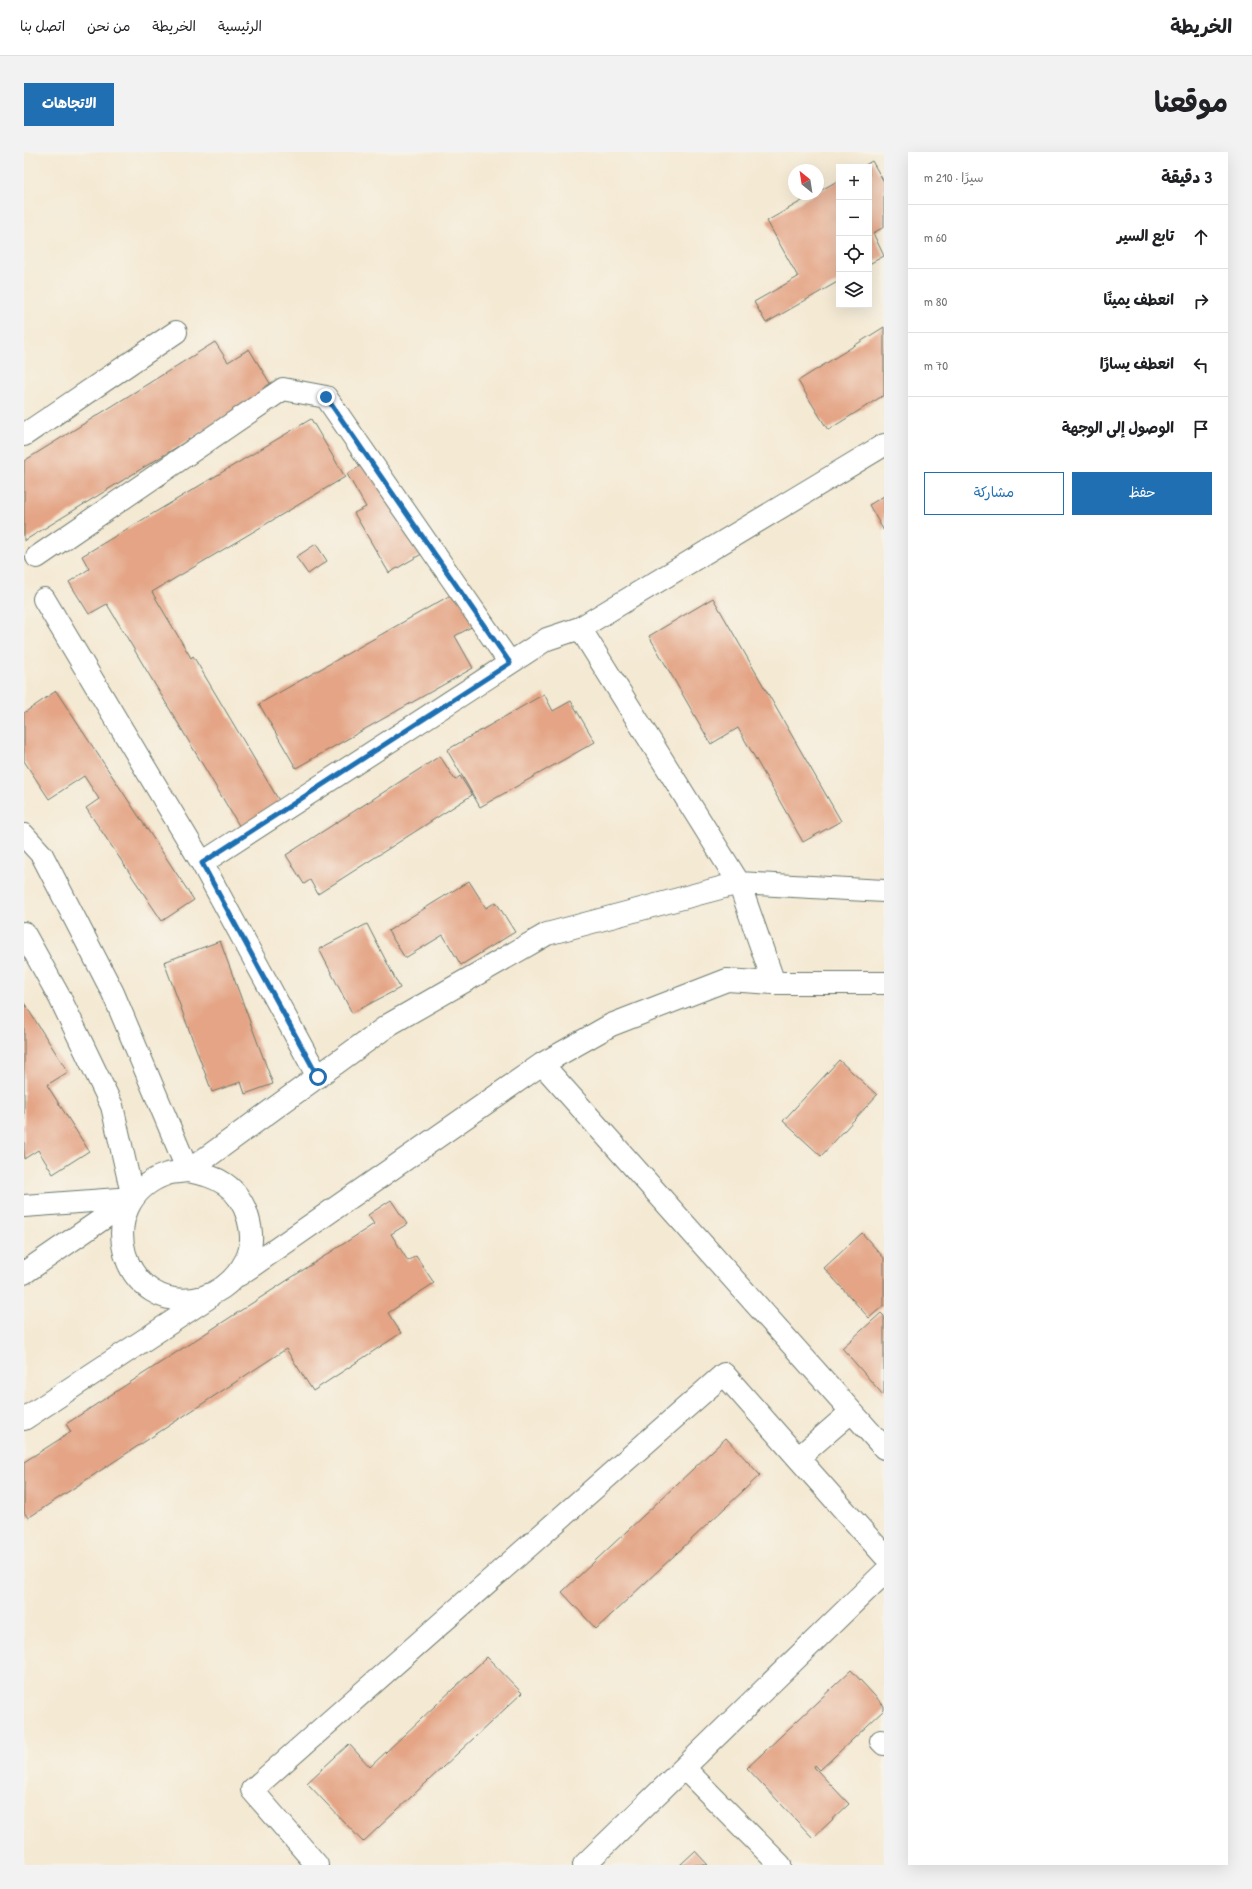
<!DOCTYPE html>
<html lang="ar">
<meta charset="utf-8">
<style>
:root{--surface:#fff;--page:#f2f2f2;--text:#202124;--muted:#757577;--line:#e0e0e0;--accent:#1f6fb2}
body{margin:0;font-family:"Patrick Hand","Playpen Sans Arabic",sans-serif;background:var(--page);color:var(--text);direction:rtl}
.controls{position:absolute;right:12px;top:12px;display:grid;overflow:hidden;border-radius:0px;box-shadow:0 4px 16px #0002}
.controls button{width:36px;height:36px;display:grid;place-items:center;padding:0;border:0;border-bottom:1px solid var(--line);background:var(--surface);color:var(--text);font:20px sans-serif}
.compass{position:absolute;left:764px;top:12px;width:36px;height:36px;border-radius:50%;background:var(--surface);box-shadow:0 4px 16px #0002;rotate:330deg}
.stop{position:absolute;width:12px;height:12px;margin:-9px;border:3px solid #1f6fb2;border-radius:50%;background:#fff}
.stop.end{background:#1f6fb2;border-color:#fff;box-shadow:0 1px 4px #0008}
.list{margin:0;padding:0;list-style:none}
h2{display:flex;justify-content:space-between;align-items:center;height:52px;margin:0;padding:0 16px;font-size:17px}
h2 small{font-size:13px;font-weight:400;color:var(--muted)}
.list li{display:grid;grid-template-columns:26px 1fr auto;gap:12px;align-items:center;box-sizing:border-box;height:64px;padding:0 16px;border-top:1px solid var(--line)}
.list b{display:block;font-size:15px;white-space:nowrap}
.list em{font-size:13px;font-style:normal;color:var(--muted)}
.actions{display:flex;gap:8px;padding:12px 16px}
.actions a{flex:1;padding:9px 0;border:1px solid var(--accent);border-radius:0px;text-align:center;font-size:14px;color:var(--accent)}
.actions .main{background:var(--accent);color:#fff}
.icon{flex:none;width:22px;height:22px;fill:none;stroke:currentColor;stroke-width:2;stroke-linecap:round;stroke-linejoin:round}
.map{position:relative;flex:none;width:860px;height:1713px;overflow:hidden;direction:ltr;border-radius:0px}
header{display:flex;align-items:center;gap:24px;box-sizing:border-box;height:56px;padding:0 20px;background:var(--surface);border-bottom:1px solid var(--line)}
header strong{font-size:19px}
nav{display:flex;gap:22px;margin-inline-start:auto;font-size:14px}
.intro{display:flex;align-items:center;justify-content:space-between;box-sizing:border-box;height:96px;padding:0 24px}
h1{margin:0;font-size:28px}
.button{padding:10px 18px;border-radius:0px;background:var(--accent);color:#fff;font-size:14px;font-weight:700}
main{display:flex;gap:24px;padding:0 24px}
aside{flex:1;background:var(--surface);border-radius:0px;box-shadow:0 4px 16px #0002}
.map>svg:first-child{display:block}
</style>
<header>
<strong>الخريطة</strong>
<nav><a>الرئيسية</a><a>الخريطة</a><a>من نحن</a><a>اتصل بنا</a></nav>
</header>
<div class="intro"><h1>موقعنا</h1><a class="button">الاتجاهات</a></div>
<main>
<aside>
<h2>3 دقيقة<small>سيرًا · 210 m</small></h2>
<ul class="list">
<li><svg class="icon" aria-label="ahead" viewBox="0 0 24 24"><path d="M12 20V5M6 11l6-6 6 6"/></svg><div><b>تابع السير</b></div><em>60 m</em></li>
<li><svg class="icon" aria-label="right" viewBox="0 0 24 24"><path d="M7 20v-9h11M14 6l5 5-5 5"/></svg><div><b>انعطف يمينًا</b></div><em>80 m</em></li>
<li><svg class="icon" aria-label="left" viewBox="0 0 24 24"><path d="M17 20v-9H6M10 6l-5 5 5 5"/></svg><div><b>انعطف يسارًا</b></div><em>70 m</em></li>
<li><svg class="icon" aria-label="arrive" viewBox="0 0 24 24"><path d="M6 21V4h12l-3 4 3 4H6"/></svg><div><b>الوصول إلى الوجهة</b></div></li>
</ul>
<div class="actions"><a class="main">حفظ</a><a>مشاركة</a></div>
</aside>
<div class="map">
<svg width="860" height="1713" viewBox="0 0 860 1713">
<rect width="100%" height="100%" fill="#f7f3e8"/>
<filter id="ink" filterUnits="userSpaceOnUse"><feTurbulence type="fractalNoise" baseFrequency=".025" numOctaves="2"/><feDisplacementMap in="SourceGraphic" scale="8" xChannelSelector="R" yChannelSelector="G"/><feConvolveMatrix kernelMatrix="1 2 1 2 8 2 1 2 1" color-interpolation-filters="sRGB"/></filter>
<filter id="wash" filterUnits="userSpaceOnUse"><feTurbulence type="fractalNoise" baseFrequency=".012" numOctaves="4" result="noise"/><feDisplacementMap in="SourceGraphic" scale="16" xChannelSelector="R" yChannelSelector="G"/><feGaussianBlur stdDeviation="0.9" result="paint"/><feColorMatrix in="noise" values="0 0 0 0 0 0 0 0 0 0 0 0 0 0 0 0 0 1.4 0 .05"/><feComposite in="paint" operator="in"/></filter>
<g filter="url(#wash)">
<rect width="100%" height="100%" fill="#f4e9d3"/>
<g id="blocks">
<!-- building -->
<path fill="#e4a485" d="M 848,9 L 860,30 L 860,75 L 849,81 L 860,104 L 845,112 L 845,15 L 838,15 Z
M 815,28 L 815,129 L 742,171 L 730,150 L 774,125 L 743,69 L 790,42 L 794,42 L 794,40 Z
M 860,175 L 860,243 L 804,278 L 774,229 Z
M 191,190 L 204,210 L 225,197 L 249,236 L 0,389 L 0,309 Z
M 287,267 L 321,325 L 128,440 L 167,506 L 169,504 L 263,662 L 223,687 L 83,452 L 65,462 L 45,430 L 65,417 L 58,404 Z
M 347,308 L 401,400 L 365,421 L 330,361 L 342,355 L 323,322 Z
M 860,344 L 860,379 L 845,353 Z
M 292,392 L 303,409 L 284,422 L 272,405 Z
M 432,440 L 451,473 L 431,484 L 449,516 L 272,616 L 235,552 Z
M 689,446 L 817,669 L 779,690 L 714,576 L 687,592 L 625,484 Z
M 32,539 L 170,748 L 138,769 L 62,656 L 75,647 L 60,624 L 25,647 L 0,609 L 0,561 Z
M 520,542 L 529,559 L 547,549 L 571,590 L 456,655 L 423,598 Z
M 416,604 L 431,628 L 436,624 L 448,643 L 294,742 L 286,728 L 280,732 L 262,703 Z
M 445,729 L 462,756 L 472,750 L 491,780 L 437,813 L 419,783 L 381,806 L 364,779 Z
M 343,772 L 376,836 L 328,861 L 295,797 Z
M 196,789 L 249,932 L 221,942 L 217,930 L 188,940 L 140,810 Z
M 0,851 L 44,920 L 23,933 L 65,999 L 29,1022 L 14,998 L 0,1007 Z
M 815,908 L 853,943 L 797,1004 L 759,969 Z
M 367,1048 L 383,1072 L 367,1082 L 384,1109 L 392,1104 L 410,1131 L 364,1161 L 377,1181 L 289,1239 L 262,1197 L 4,1366 L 0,1360 L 0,1310 L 47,1280 L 42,1272 L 350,1072 L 344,1063 Z
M 838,1081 L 860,1106 L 860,1153 L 845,1166 L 800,1116 Z
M 857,1161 L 860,1164 L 860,1244 L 818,1196 Z
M 702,1286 L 736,1323 L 572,1477 L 538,1440 Z
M 463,1505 L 498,1541 L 339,1690 L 283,1631 L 325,1592 L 346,1615 Z
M 827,1518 L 860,1554 L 860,1558 L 796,1618 L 791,1613 L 790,1615 L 825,1652 L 789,1686 L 723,1616 Z
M 671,1699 L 684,1713 L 656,1713 Z"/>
</g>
</g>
<g filter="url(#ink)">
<use href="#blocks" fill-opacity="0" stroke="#6a796c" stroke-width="1"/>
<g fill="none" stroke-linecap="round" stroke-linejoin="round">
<defs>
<path id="minor" d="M 0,283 L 152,180
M 13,405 L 259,237 L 302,245 L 486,511
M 20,447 L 178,711 L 294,925
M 0,683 L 18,703 L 89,841 L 164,1019
M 178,711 L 523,487 L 556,476
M 0,781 L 36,846 L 88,954 L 109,1046
M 750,831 L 715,731 L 556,476 L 860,293
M 518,912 L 860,1296
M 164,1019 C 178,1022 189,1024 201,1032 C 223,1047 234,1084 222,1108 C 212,1127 199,1139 179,1145 C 98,1167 64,1049 143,1022 C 150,1020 158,1020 164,1019 L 366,872 L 523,782 L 715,731 L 860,739
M 0,1054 L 108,1046
M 0,1121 L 109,1046
M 215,1123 L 518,912 L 587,873 L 703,828 L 750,831 L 860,831
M 827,1260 L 774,1306 L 860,1403
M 0,1267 L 184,1146
M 857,1589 L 860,1592
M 660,1616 L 756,1713
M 293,1713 L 228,1638 L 700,1222 L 774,1306
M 560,1713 L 860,1421"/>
</defs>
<!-- minor casing -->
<use href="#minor" stroke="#6a796c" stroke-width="24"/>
<!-- minor -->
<use href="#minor" stroke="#fff" stroke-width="22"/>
</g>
</g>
<g fill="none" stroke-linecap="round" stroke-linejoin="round" filter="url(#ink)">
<!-- route -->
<path stroke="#1f6fb2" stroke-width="5" d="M 294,925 L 178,711 L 486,511 L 302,245"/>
</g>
</svg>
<div class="controls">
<button>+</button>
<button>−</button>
<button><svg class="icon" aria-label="locate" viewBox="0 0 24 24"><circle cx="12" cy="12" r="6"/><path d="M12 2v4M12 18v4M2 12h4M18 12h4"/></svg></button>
<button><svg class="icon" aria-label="layers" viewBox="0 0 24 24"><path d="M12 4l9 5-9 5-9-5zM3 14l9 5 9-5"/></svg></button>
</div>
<svg class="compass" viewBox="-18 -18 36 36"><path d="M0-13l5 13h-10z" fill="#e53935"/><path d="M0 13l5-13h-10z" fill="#757577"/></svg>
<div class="stop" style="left:294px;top:925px"></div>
<div class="stop end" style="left:302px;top:245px"></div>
</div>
</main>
